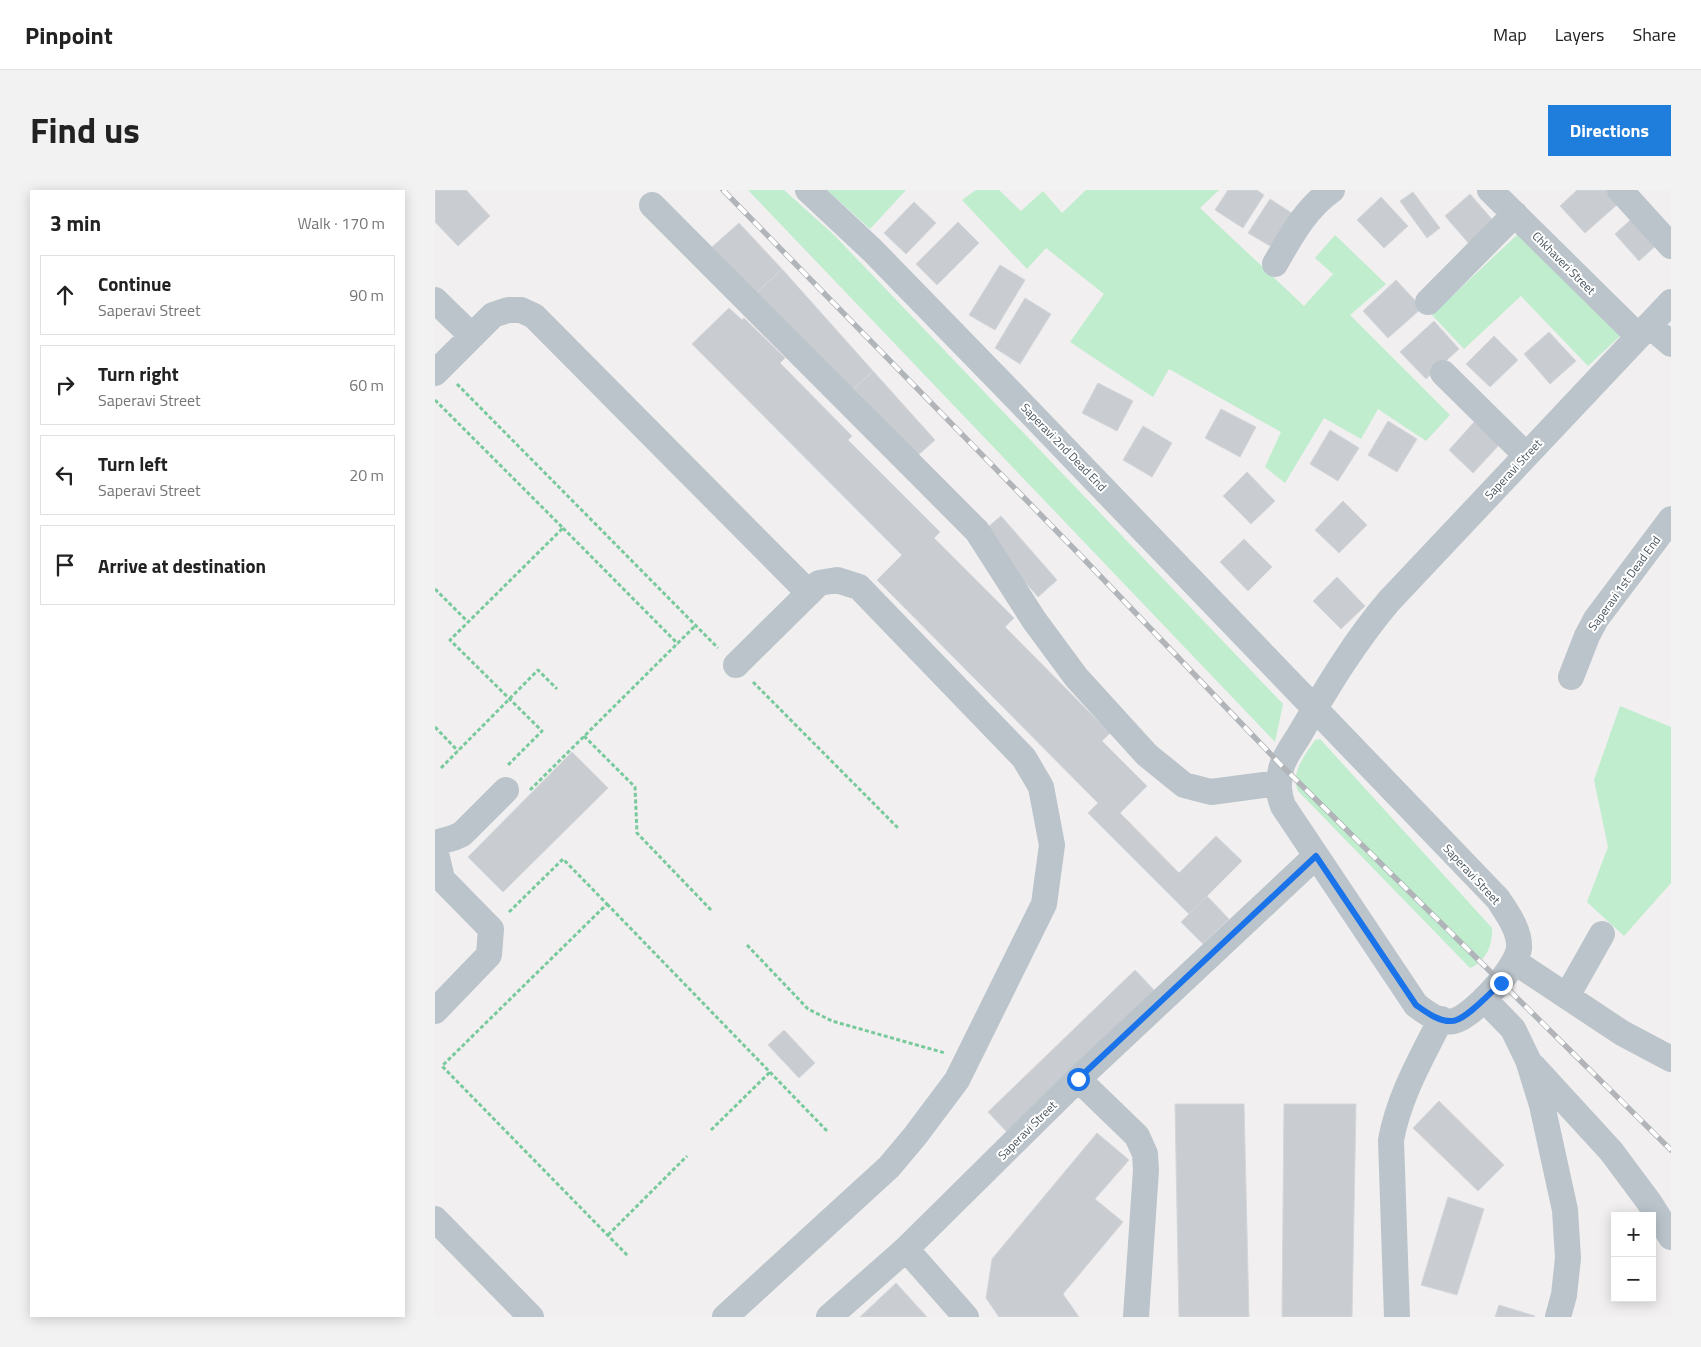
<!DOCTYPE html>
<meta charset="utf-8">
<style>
:root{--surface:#fff;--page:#f2f2f2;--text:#222;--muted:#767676;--line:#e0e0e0;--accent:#1f7edb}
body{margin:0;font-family:"Titillium Web",sans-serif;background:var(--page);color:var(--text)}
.controls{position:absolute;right:15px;bottom:15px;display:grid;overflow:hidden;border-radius:0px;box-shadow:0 2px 12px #0003}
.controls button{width:45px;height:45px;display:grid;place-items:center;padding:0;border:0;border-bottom:1px solid var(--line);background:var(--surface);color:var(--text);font:25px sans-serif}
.stop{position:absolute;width:15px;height:15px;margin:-11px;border:4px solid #1a73e8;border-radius:50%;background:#fff}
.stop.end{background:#1a73e8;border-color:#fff;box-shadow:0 1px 5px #0008}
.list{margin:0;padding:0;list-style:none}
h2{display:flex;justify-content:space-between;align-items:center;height:65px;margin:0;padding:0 20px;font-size:21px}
h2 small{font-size:16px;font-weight:400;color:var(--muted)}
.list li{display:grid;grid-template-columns:32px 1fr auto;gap:15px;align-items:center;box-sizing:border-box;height:80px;margin:0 10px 10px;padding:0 10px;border:1px solid var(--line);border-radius:0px}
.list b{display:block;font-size:19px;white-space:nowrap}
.list p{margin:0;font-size:16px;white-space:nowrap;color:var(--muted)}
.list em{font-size:16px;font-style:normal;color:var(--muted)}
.icon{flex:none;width:28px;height:28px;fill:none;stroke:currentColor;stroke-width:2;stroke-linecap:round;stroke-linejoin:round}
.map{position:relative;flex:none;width:1236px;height:1127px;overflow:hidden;border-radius:0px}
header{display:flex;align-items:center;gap:30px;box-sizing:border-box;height:70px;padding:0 25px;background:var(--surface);border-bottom:1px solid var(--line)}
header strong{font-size:24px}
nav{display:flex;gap:28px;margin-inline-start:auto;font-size:18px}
.intro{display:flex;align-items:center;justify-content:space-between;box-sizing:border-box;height:120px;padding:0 30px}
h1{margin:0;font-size:35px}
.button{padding:12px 22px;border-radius:0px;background:var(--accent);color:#fff;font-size:18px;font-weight:700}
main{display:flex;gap:30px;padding:0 30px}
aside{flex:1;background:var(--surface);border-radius:0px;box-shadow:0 2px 12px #0003}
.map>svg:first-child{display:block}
</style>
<header>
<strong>Pinpoint</strong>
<nav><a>Map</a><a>Layers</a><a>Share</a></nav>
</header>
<div class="intro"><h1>Find us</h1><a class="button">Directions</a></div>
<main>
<aside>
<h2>3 min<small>Walk · 170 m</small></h2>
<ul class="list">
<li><svg class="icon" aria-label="ahead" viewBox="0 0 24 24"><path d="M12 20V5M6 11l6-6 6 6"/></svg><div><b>Continue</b><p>Saperavi Street</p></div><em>90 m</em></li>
<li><svg class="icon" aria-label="right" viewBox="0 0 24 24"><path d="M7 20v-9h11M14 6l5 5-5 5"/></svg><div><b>Turn right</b><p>Saperavi Street</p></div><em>60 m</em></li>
<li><svg class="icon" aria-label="left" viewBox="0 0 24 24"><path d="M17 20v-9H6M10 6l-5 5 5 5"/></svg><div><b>Turn left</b><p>Saperavi Street</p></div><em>20 m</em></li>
<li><svg class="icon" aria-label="arrive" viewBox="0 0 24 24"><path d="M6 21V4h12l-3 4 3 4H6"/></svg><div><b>Arrive at destination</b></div></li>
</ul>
</aside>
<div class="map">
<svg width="1236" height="1127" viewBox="0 0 1236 1127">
<rect width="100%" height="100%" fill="#f1efef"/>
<!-- green -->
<path fill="#bfedce" d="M 313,0 L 349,0 L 399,45 L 848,514 L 840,552 Z
M 392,0 L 471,0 L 435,39 Z
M 541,0 L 564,0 L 586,21 L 608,1 L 627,23 L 651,0 L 784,0 L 765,18 L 869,116 L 898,84 L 880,68 L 900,45 L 951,94 L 915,125 L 1015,225 L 991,251 L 943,219 L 926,249 L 889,228 L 850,293 L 830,277 L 846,242 L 734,179 L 718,207 L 635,152 L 669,104 L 611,58 L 592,79 L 527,10 Z
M 1085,42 L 1185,146 L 1153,176 L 1086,106 L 1029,159 L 997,125 Z
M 1185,516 L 1236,537 L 1236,693 L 1189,746 L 1152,712 L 1173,657 L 1159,590 Z
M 885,549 L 1057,738 C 1058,754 1051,772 1035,778 L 863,601 C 855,583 870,565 880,550 Z"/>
<!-- building -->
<path fill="#c9ccd1" stroke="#d3d6da" d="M 0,0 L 31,0 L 55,26 L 23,56 L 0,32 Z
M 793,0 L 822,0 L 829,5 L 808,38 L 780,20 Z
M 1142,0 L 1172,0 L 1184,13 L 1150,43 L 1125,16 Z
M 978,2 L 1005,38 L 992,48 L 965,11 Z
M 1035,4 L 1061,34 L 1036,56 L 1010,26 Z
M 946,7 L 973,36 L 949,58 L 922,30 Z
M 835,9 L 863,27 L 842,60 L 813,43 Z
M 479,12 L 501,33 L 471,64 L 449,43 Z
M 1202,24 L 1226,51 L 1204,71 L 1180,44 Z
M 523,32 L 544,53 L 502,95 L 481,74 Z
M 304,33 L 347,79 L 321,103 L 277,57 Z
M 565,75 L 590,90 L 560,140 L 534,125 Z
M 347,79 L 438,181 L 412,205 L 321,103 Z
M 961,90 L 987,118 L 953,148 L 928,121 Z
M 590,108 L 616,124 L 585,174 L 560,158 Z
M 294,118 L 307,130 L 309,128 L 350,168 L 345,173 L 417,246 L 413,250 L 505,342 L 499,348 L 579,428 L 570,437 L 675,543 L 667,551 L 712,596 L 685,623 L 744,683 L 781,646 L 807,671 L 754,724 L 653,623 L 663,613 L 442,390 L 467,365 L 257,154 Z
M 999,131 L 1024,159 L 991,189 L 965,162 Z
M 1114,142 L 1141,171 L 1115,194 L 1089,164 Z
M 1059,146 L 1083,170 L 1055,197 L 1031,174 Z
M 438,181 L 500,250 L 481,267 L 419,199 Z
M 663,193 L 698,211 L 682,241 L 647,223 Z
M 786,219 L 821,237 L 805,267 L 770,248 Z
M 953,231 L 982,249 L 962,282 L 933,265 Z
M 1040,231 L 1065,254 L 1038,283 L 1014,260 Z
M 708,236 L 737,253 L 717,287 L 688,270 Z
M 895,240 L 924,258 L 903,291 L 875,274 Z
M 812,282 L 840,311 L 816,334 L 788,306 Z
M 908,311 L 932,335 L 904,363 L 880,340 Z
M 566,326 L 622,390 L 603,407 L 547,342 Z
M 809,349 L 837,377 L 813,401 L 785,372 Z
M 902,387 L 930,416 L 906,439 L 878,411 Z
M 137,562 L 173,598 L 68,702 L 33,667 Z
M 772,706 L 794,729 L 768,754 L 746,732 Z
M 700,780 L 720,801 L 573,943 L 553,922 Z
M 349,840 L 380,873 L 364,888 L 333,855 Z
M 1004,911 L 1069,975 L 1043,1001 L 978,938 Z
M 740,914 L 809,914 L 814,1127 L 744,1127 Z
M 849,914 L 921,914 L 917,1127 L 847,1127 Z
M 662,943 L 694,970 L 660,1009 L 688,1032 L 628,1104 L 644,1127 L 564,1127 L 551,1108 L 557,1069 Z
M 1013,1007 L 1049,1019 L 1022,1105 L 986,1095 Z
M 461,1093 L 492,1127 L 425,1127 Z
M 1064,1115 L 1100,1126 L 1099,1127 L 1060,1127 Z"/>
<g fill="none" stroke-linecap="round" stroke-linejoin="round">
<!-- path -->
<path stroke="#78ca9c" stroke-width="3" stroke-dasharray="4 2.5" stroke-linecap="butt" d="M 22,194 L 283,458
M 0,210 L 128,338 L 15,450 L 107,541 L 72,576
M 128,338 L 243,454
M 0,399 L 33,432
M 318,492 L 464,639
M 0,537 L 23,561
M 149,546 L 200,597 L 202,643 L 276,720
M 6,578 L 103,480 L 122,499
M 95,600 L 261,435
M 172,714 L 393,942
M 74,722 L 128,669 L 172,714 L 7,876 L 193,1066
M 312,755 L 373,819 L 397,831 L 510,863
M 276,940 L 335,882
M 173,1045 L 252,966"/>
<!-- minor -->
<path stroke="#bbc4cb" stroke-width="26" d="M 373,0 L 437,60 L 585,212 L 1063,709 C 1072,723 1085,740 1084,758 C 1082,778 1038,826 1019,831 C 1007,834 990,822 981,815 L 848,616 C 843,603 843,593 846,579 C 849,566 860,553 866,542 C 893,496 920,451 954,411 L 1236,112
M 1055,0 L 1203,146
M 1185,0 L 1236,56
M 217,15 L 542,341 L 599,430 L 641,487 L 712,565 L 749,595 L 776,602 L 843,593
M 840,74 C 856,46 871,18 897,0
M 0,110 L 37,146
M 993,112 L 1080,24
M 1214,135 L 1236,154
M 0,183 L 58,125 L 73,120 L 86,120 L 99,126 L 374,403
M 1008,183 L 1091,265
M 1136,487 L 1152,446 L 1161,429 L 1236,329
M 0,653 L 18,648 L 27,644 L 71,600
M 0,659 L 7,689 L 56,739 L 54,765 L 0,821
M 1080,772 L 1187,843 L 1236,869
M 1132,806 L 1167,744
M 1049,809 L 1078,839 L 1093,870 L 1107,915 L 1130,1020 L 1133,1068 L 1129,1105 L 1123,1127
M 1098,876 L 1176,961 L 1214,1012 L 1236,1047
M 643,889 L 702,946 L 710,964 L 711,980 L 701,1127
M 0,1029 L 96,1127
M 471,1059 L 531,1127
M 290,1127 L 454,977 L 480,946 L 522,890 L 609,714 L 617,655 L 606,597 L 589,568 L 424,397 L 402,390 L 384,393 L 301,475
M 394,1127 L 471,1059 L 643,889 L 881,666
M 962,1127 L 956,950 C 964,906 986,869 1006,829"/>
<defs>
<path id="rail" d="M 288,0 L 646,366 L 847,576 L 1236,960"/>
</defs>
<!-- rail casing -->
<use href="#rail" stroke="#b1b5b9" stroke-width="5.5"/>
<!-- rail -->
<use href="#rail" stroke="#fff" stroke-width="4" stroke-dasharray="11" stroke-linecap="butt"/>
</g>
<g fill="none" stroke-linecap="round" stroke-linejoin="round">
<!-- route -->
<path stroke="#1a73e8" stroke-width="6" d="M 643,889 L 881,666 L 981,815 C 991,822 1004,832 1017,831 C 1030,831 1056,802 1066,793"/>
</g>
<g text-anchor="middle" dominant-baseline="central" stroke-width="4" stroke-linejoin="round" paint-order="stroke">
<!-- street labels -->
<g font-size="12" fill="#48545c" stroke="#fff">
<text transform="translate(1129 73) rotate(45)">Chkhaveri Street</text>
<text transform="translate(629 257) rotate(46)">Saperavi 2nd Dead End</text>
<text transform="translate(1078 279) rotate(-47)">Saperavi Street</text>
<text transform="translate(1189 393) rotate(-54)">Saperavi 1st Dead End</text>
<text transform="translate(1037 684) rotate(47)">Saperavi Street</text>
<text transform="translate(592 940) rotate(-45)">Saperavi Street</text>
</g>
</g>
</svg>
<div class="controls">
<button>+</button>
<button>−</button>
</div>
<div class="stop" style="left:643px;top:889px"></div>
<div class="stop end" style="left:1066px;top:793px"></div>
</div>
</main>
